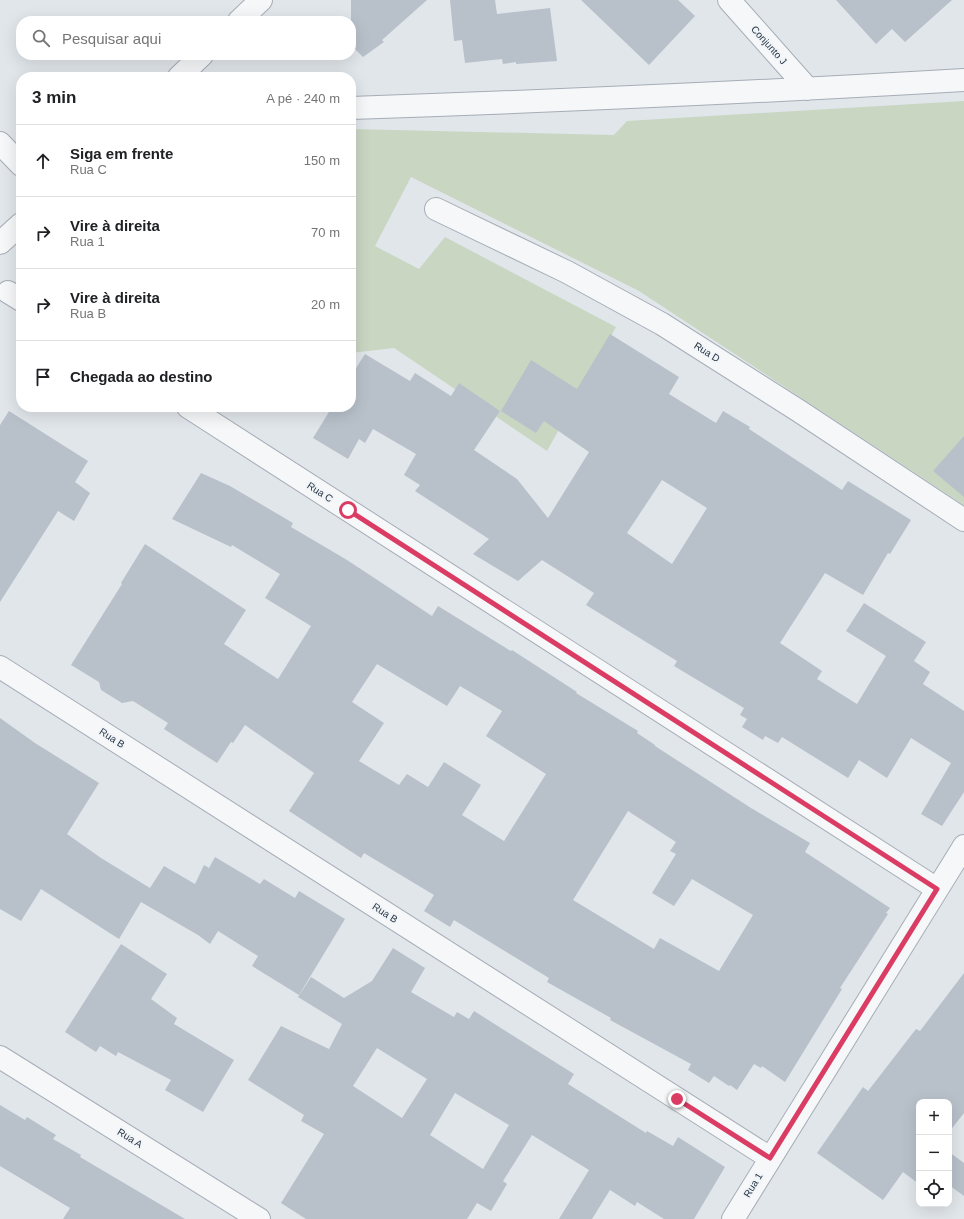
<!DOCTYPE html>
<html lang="pt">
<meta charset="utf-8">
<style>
:root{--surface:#fff;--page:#f2f2f2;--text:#202124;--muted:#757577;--line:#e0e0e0}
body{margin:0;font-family:Arial,sans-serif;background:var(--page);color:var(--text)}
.controls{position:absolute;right:12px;bottom:12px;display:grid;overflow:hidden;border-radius:8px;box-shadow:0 4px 16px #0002}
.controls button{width:36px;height:36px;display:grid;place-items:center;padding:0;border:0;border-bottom:1px solid var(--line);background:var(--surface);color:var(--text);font:20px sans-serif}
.stop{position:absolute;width:12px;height:12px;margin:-9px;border:3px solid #da3c64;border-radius:50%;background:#fff}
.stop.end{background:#da3c64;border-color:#fff;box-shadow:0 1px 4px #0008}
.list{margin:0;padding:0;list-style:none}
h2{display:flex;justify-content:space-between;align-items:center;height:52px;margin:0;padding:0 16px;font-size:17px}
h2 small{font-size:13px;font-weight:400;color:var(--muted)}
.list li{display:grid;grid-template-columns:26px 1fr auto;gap:12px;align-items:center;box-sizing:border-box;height:72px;padding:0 16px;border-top:1px solid var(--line)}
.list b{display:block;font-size:15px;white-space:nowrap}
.list p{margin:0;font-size:13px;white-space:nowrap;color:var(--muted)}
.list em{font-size:13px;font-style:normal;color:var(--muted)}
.icon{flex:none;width:22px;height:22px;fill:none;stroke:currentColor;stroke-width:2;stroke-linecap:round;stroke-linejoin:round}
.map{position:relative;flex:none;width:964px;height:1219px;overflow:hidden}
.search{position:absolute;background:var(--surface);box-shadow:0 4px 16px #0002;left:16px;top:16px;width:340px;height:44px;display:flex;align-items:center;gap:10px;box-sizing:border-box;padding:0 14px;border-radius:16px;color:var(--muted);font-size:15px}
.panel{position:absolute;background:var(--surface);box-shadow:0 4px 16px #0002;left:16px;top:72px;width:340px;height:340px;border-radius:16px}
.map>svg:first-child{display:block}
</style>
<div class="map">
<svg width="964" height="1219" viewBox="0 0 964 1219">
<rect width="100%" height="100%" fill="#e1e6eb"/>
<!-- green -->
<path fill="#c9d6c2" d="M 964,101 L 964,505 L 639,291 L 411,177 L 375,246 L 419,269 L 445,237 L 616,327 L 547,451 L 394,348 L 351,353 L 351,129 L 614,135 L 627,121 Z"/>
<!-- building -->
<path fill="#b8c0ca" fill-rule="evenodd" d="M 351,0 L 427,0 L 382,40 L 384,42 L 363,57 L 351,45 Z
M 450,0 L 495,0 L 497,14 L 550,8 L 557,61 L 516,64 L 516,62 L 503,64 L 502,59 L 465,63 L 462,40 L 454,41 Z
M 581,0 L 678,0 L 695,16 L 649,65 Z
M 836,0 L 952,0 L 905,42 L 892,29 L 876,44 Z
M 610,334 L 679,377 L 669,394 L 716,423 L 723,411 L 750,427 L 749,429 L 842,490 L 848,481 L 911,520 L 890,554 L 888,553 L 863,595 L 825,573 L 780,643 L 822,671 L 817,679 L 857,704 L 886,656 L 846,631 L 864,603 L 926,642 L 914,661 L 930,672 L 923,684 L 964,711 L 964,792 L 942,826 L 921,814 L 951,763 L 911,738 L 887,778 L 859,760 L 848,778 L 782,737 L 778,743 L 765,736 L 763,740 L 742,727 L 747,719 L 740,715 L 744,708 L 674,666 L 677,661 L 586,605 L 594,593 L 542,560 L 518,581 L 473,554 L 489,539 L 415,491 L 420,485 L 404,475 L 416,454 L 373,429 L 365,443 L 359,439 L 348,459 L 313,438 L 332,407 L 351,407 L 351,376 L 365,354 L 410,381 L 415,373 L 451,396 L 459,383 L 500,411 L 474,450 L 517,479 L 548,518 L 589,452 L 544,421 L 536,433 L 501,411 L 531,360 L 577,389 ZM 662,480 L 707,508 L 672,564 L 627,533 Z
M 9,411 L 88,461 L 75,482 L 90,493 L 74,521 L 58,511 L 0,602 L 0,425 Z
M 964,436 L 964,497 L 933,471 Z
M 201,473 L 230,486 L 293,523 L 291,527 L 347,560 L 432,616 L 438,606 L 511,651 L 512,650 L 577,692 L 576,693 L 638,731 L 637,733 L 655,745 L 655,746 L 751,808 L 810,843 L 805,852 L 890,908 L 886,913 L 888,914 L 840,988 L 842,989 L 785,1082 L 762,1066 L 761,1068 L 754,1064 L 737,1090 L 730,1085 L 729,1086 L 714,1076 L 709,1083 L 688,1070 L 691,1064 L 610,1020 L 611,1018 L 547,982 L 549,978 L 454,920 L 450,927 L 424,911 L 434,895 L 364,853 L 361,858 L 289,811 L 314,773 L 245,725 L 233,743 L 231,742 L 217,763 L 164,729 L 168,723 L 133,701 L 122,703 L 101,690 L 99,682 L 71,665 L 122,584 L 121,583 L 145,544 L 246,610 L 224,644 L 278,679 L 311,626 L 265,598 L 280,574 L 232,545 L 231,547 L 172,519 ZM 377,664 L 447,706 L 460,686 L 502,711 L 486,736 L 546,774 L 504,841 L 462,815 L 481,785 L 444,762 L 428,787 L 407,774 L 399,785 L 359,761 L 384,723 L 352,702 ZM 628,811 L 676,842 L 670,851 L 676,854 L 652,893 L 674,906 L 692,879 L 753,915 L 719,971 L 660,938 L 654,949 L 573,900 Z
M 0,718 L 35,743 L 99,783 L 67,834 L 101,858 L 150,888 L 164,866 L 195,884 L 204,865 L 209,868 L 215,857 L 260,884 L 264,879 L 295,898 L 299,891 L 345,919 L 299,995 L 252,966 L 258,956 L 218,931 L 210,944 L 198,935 L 141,902 L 119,939 L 41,889 L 21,921 L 0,909 Z
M 121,944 L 167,974 L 151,999 L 177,1018 L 174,1024 L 234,1060 L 203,1112 L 165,1090 L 171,1080 L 118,1052 L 116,1056 L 100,1046 L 96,1052 L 65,1032 Z
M 393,948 L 425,968 L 411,992 L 454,1017 L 457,1012 L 469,1019 L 474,1011 L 574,1074 L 568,1084 L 646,1133 L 647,1131 L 673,1146 L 678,1137 L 725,1167 L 694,1219 L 664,1219 L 637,1202 L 635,1206 L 610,1190 L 592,1219 L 559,1219 L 589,1170 L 532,1135 L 503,1181 L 507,1184 L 491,1211 L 477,1203 L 467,1219 L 306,1219 L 281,1203 L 324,1134 L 301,1121 L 304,1115 L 248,1080 L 281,1026 L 329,1049 L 342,1024 L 298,997 L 311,977 L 344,998 L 372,981 ZM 377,1048 L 427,1079 L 402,1118 L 353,1086 ZM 455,1093 L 509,1125 L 483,1169 L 430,1135 Z
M 964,973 L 964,1113 L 949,1132 L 949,1102 L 919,1102 L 919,1184 L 903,1172 L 883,1200 L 817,1153 L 863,1087 L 868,1091 L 916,1029 L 920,1031 Z
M 0,1105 L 25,1120 L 27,1117 L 56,1135 L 53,1139 L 81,1155 L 80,1157 L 185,1219 L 63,1219 L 70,1208 L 0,1166 Z
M 949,1152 L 964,1163 L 964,1196 L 949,1185 Z"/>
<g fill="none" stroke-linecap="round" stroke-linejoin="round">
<defs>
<path id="minor" d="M 729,0 L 808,89
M 239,21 L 261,0
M 179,77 L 202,55
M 351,108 C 555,101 760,92 964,80
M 0,143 L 21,165
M 436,209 L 567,272 L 662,324 L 799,411 L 964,520
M 0,243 L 21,224
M 8,292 L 21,300
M 188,407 L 937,889
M 0,667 L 770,1158
M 0,1057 L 259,1219
M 733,1219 L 964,846"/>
</defs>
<!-- minor casing -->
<use href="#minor" stroke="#a6adb6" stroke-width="24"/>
<!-- minor -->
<use href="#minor" stroke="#f5f7f9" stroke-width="22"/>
</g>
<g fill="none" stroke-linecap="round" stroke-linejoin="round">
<!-- route -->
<path stroke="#da3c64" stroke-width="5" d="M 348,510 L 937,889 L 770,1158 L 677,1099"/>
</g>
<g text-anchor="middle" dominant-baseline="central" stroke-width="3.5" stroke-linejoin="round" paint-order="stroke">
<!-- street labels -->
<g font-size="10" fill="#283545" stroke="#f1f5f8">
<text transform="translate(769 45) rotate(48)">Conjunto J</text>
<text transform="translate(707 352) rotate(32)">Rua D</text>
<text transform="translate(320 492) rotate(33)">Rua C</text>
<text transform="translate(112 738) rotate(33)">Rua B</text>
<text transform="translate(385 913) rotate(33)">Rua B</text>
<text transform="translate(130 1138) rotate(32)">Rua A</text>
<text transform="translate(753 1185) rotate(-58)">Rua 1</text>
</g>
</g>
</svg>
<div class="controls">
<button>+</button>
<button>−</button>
<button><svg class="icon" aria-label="locate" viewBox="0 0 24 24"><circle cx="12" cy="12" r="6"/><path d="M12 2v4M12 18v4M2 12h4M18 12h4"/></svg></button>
</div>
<div class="stop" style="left:348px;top:510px"></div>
<div class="stop end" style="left:677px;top:1099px"></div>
<div class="search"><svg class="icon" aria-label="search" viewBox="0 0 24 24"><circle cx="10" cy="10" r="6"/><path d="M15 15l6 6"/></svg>Pesquisar aqui</div>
<section class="panel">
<h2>3 min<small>A pé · 240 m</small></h2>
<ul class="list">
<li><svg class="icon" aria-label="ahead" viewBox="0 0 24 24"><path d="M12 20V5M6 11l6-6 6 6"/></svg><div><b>Siga em frente</b><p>Rua C</p></div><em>150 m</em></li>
<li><svg class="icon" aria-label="right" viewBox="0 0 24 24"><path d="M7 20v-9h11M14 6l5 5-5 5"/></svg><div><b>Vire à direita</b><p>Rua 1</p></div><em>70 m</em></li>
<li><svg class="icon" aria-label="right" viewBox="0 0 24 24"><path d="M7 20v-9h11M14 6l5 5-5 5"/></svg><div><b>Vire à direita</b><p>Rua B</p></div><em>20 m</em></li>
<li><svg class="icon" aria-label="arrive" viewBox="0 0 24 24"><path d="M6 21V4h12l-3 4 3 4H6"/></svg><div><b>Chegada ao destino</b></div></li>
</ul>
</section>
</div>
